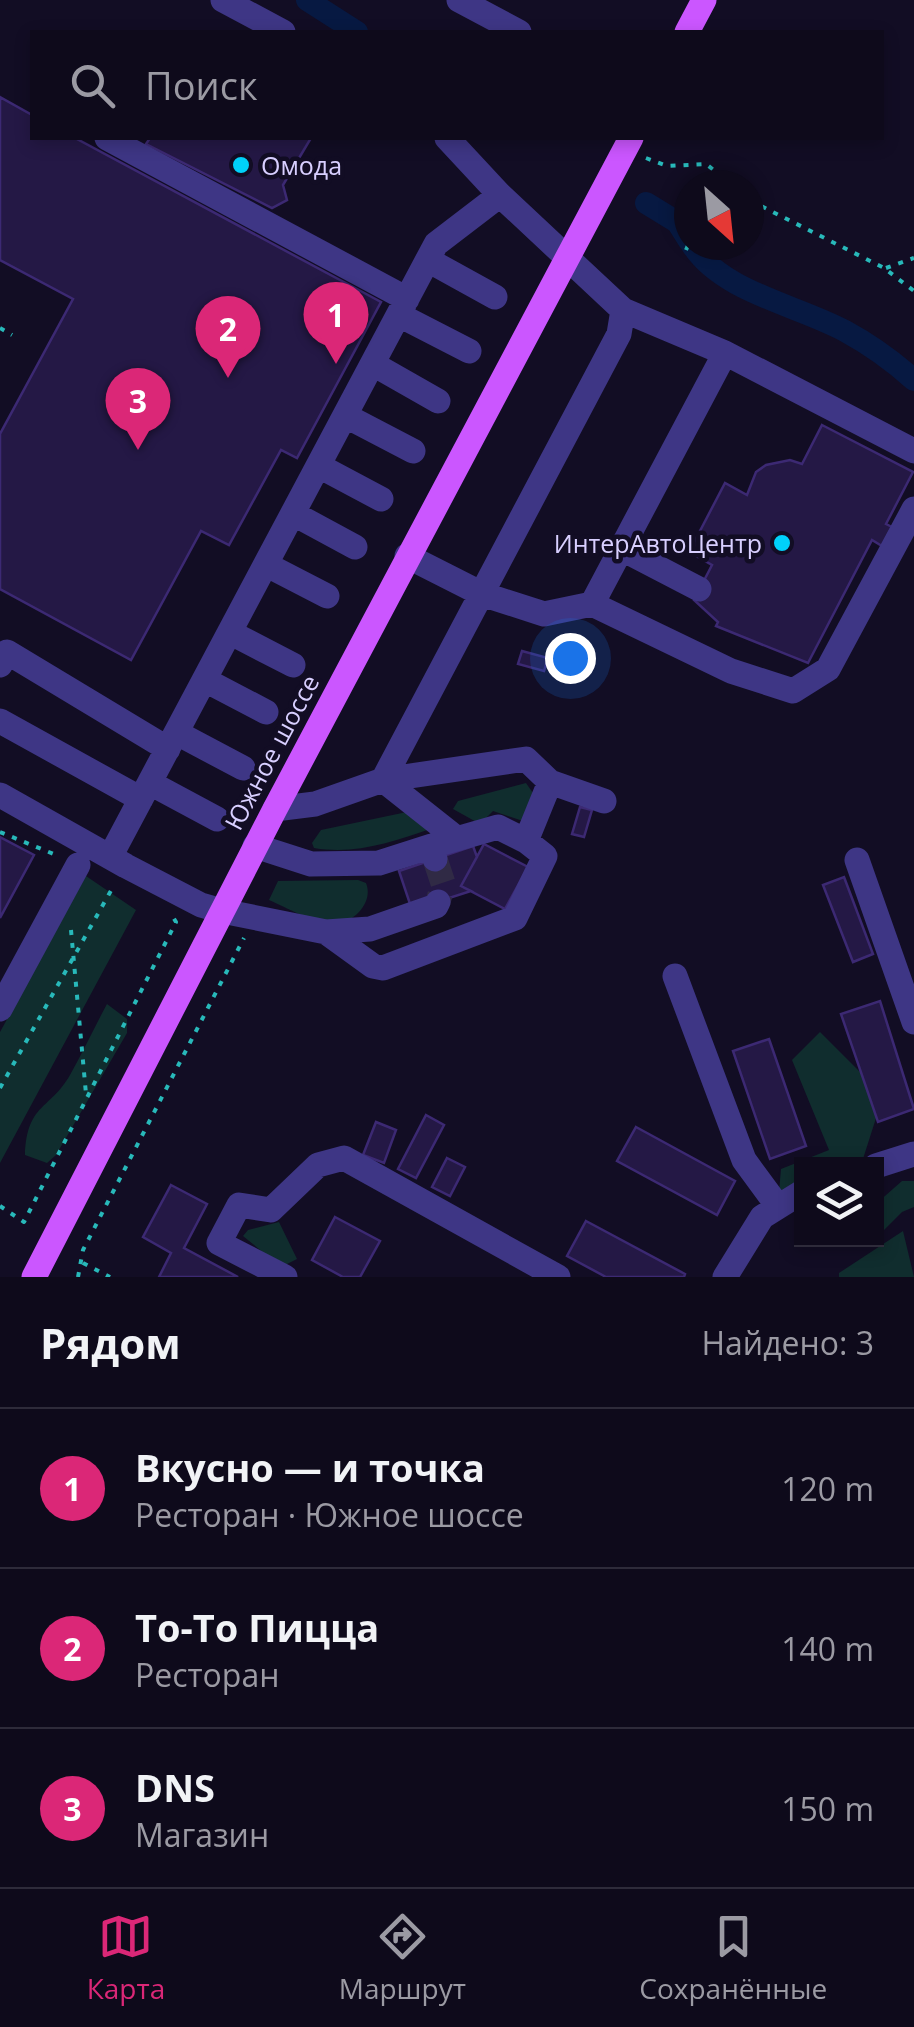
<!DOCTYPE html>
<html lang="ru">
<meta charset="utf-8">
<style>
:root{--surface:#0e0a1b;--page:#1c1828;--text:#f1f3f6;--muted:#9b9aa3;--line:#2e2b3a;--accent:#db2777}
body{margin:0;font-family:"Open Sans",sans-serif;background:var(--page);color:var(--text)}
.controls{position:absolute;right:30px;bottom:30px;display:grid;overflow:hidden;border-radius:0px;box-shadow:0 5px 15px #0003}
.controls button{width:90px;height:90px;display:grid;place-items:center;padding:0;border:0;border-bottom:2px solid var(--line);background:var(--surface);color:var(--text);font:50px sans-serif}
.compass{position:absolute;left:674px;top:170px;width:90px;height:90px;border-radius:50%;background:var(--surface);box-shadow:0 5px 15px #0003;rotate:153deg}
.you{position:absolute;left:570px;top:658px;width:35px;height:35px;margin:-25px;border:8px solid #fff;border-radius:50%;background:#1a73e8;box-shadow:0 0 0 15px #1a73e833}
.badge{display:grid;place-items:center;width:65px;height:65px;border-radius:50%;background:var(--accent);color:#fff;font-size:32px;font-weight:700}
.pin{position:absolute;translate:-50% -82px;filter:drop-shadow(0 2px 5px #0008)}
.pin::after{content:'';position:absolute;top:52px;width:35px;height:30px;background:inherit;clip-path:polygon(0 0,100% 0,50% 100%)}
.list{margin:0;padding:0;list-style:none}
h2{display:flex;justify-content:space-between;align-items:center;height:130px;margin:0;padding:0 40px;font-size:42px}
h2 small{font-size:32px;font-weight:400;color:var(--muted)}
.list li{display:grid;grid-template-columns:65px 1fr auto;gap:30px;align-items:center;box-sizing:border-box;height:160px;padding:0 40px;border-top:2px solid var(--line)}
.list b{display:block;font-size:38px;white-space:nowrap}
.list p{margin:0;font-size:32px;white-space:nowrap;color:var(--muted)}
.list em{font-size:32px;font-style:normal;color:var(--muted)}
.icon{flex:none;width:55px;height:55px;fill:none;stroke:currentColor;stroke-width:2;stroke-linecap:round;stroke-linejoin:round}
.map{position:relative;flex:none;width:914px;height:1277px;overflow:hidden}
.search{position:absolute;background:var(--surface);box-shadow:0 5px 15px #0003;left:30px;right:30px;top:30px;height:110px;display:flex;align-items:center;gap:25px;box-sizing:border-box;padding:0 35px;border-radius:0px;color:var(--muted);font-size:38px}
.sheet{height:610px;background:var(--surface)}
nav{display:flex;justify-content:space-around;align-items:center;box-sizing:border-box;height:140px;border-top:2px solid var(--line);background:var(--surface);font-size:28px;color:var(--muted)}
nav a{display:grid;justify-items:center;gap:5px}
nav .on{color:var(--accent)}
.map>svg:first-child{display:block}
</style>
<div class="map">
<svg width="914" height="1277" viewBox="0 0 914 1277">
<rect width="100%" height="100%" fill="#120d24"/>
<!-- green -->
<path fill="#102d2e" d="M 526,783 L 535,796 L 526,822 L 493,811 L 480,824 L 453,809 L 458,801 Z
M 426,808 L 430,829 C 392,842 355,855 314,848 L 312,843 L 321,830 Z
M 86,876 L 136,910 L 0,1163 L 0,1032 Z
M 358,880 L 366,883 C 370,893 367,903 359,912 C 335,938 295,911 269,900 L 278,881 Z
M 107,1004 L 127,1019 L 127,1033 L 56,1155 L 47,1163 L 25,1155 C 27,1103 50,1110 70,1075 C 83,1052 94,1028 107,1004 Z
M 820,1032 L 862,1074 L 877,1115 L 862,1162 L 802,1164 L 801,1186 L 779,1192 L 781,1169 L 829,1150 L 792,1060 Z
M 902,1181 L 914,1181 L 914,1207 L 902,1212 L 877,1237 L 877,1203 Z
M 279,1222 L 297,1259 L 281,1267 L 243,1236 L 248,1230 Z
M 903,1231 L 914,1277 L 839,1277 L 839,1273 Z"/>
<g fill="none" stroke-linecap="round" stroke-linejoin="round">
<!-- canal -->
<path stroke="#071942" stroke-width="22" d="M 307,0 L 357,32
M 646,203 L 677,222 L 689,241
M 692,245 C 722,292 797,305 845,331 C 869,344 894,362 914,380"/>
</g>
<!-- building -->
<path fill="#241845" stroke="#3c2973" stroke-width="2.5" d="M 0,97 L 32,115 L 32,138 L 75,138 L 381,302 L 297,458 L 281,450 L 229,545 L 201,531 L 131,660 L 0,589 L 0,434 L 73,299 L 0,260 Z
M 150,138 L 311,138 L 283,185 L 287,200 L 272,208 L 146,144 Z
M 822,425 L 913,472 L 886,524 L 892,527 L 882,546 L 872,540 L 808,663 L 716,626 L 718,622 L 694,600 L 712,565 L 689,552 L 725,483 L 747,495 L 756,472 L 766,465 L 790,460 L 802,464 Z
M 522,651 L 548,658 L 544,671 L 518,664 Z
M 580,807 L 592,810 L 584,837 L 572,834 Z
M 0,837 L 34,855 L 0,918 Z
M 484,844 L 528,867 L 505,909 L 461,886 Z
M 473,846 L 477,857 L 461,886 L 471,891 L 412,910 L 399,871 Z
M 844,877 L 873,954 L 853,962 L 823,885 Z
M 880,1001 L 914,1109 L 878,1122 L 841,1014 Z
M 769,1039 L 806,1146 L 770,1159 L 733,1051 Z
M 426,1115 L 444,1125 L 416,1178 L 398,1169 Z
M 376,1122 L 396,1130 L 384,1163 L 363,1155 Z
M 636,1127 L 735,1181 L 717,1215 L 617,1161 Z
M 447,1158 L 465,1167 L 450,1196 L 432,1187 Z
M 171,1185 L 207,1204 L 184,1248 L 238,1277 L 159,1277 L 171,1253 L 143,1237 Z
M 335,1217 L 380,1241 L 360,1277 L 343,1277 L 312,1260 Z
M 586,1221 L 685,1274 L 684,1277 L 606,1277 L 567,1256 Z"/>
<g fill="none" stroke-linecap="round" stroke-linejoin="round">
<!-- minor-tunnel -->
<path stroke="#302a45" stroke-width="25" stroke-dasharray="25 12" stroke-linecap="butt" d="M 435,859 L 443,883 L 438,902"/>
<!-- path -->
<path stroke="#28b9ba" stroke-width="4" stroke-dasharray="5 8" stroke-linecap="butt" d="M 646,158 L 667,166 L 706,164 L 733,185
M 749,206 L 759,205 L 884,268 L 914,291
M 686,250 L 689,243
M 886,268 L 914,258
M 0,328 L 12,335
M 0,832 L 56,855
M 71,930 L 86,1094
M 0,1088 L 113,887
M 0,1206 L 24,1222 L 176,922 L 173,917
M 83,1263 L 110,1277
M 78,1277 L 83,1250 L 244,938"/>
<!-- minor -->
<path stroke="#3e3685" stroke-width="25" d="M 223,0 L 283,32
M 459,0 L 519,32
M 107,138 L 407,299
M 447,138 L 500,195 L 623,310 L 725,353 L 914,451
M 428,260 L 495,297
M 399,315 L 469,351
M 373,364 L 438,401
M 346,416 L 413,451
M 319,466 L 381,499
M 294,514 L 355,547
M 622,549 L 699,589
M 407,556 L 482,594 L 544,614 L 592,604 L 725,353
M 267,565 L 327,596
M 592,604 L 731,671 L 793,691 L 828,669 L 914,509
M 231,633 L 293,665
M 0,665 L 7,652 L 168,749
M 205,680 L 266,712
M 0,721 L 141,799
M 177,733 L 243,768
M 383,780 L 619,334 L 623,310
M 383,780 L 455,837
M 150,783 L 217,819
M 0,795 L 126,866 L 201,905 L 222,911 L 326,932 L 370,929 L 436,906 L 438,902
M 275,809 L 315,804 L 383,780 L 526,759 L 550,782 L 604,801
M 255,846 L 311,864 L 379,863 L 432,846 L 435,859
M 432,846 L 498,827 L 526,841 L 550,782
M 110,857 L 436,244 L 500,195
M 857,860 L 914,1022
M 326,932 L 373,966 L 383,968 L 515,918 L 545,856 L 526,841
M 675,976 L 744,1160 L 777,1205
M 0,1009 L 78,865
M 876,1166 L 914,1154
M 285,1277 L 219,1243 L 239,1205 L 271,1210 L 318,1165 L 344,1158 L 558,1277
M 725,1277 L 762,1217 L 802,1192"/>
<!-- major -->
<path stroke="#cb56ff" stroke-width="25" d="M 687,32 L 704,0
M 34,1277 L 275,809 L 631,138"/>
</g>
<!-- markers -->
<g fill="#00d1fa" stroke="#120d24" stroke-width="4">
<circle cx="241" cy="165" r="10"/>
<circle cx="782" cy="543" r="10"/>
</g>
<g text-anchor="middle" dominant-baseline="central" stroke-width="9" stroke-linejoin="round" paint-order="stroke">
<!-- poi labels -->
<g font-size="25" fill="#d8cfff" stroke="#120d24" text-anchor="start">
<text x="261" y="165">Омода</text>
<text x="762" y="543" text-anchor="end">ИнтерАвтоЦентр</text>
</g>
<!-- street labels -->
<g font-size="25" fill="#d8cfff" stroke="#120d24">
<text transform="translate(271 752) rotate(-62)">Южное шоссе</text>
</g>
</g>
</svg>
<div class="controls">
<button><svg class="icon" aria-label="layers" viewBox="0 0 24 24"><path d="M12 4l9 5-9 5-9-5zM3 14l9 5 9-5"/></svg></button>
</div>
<svg class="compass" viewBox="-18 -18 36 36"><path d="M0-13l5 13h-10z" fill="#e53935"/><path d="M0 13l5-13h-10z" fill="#9b9aa3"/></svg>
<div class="you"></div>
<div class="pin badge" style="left:336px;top:364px">1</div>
<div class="pin badge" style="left:228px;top:378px">2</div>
<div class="pin badge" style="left:138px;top:450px">3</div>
<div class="search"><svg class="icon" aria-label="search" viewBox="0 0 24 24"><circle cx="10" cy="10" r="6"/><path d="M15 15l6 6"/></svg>Поиск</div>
</div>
<section class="sheet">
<h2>Рядом<small>Найдено: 3</small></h2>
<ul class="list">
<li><span class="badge">1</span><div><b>Вкусно — и точка</b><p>Ресторан · Южное шоссе</p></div><em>120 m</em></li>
<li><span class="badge">2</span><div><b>То-То Пицца</b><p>Ресторан</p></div><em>140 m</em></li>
<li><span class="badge">3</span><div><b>DNS</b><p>Магазин</p></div><em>150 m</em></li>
</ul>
</section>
<nav>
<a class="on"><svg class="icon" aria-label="map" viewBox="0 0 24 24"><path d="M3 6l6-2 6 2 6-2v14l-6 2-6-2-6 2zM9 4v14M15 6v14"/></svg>Карта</a>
<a><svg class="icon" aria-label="directions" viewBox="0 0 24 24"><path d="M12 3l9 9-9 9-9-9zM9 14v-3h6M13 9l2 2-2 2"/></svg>Маршрут</a>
<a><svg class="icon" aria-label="saved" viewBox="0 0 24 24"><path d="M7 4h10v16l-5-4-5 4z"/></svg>Сохранённые</a>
</nav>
